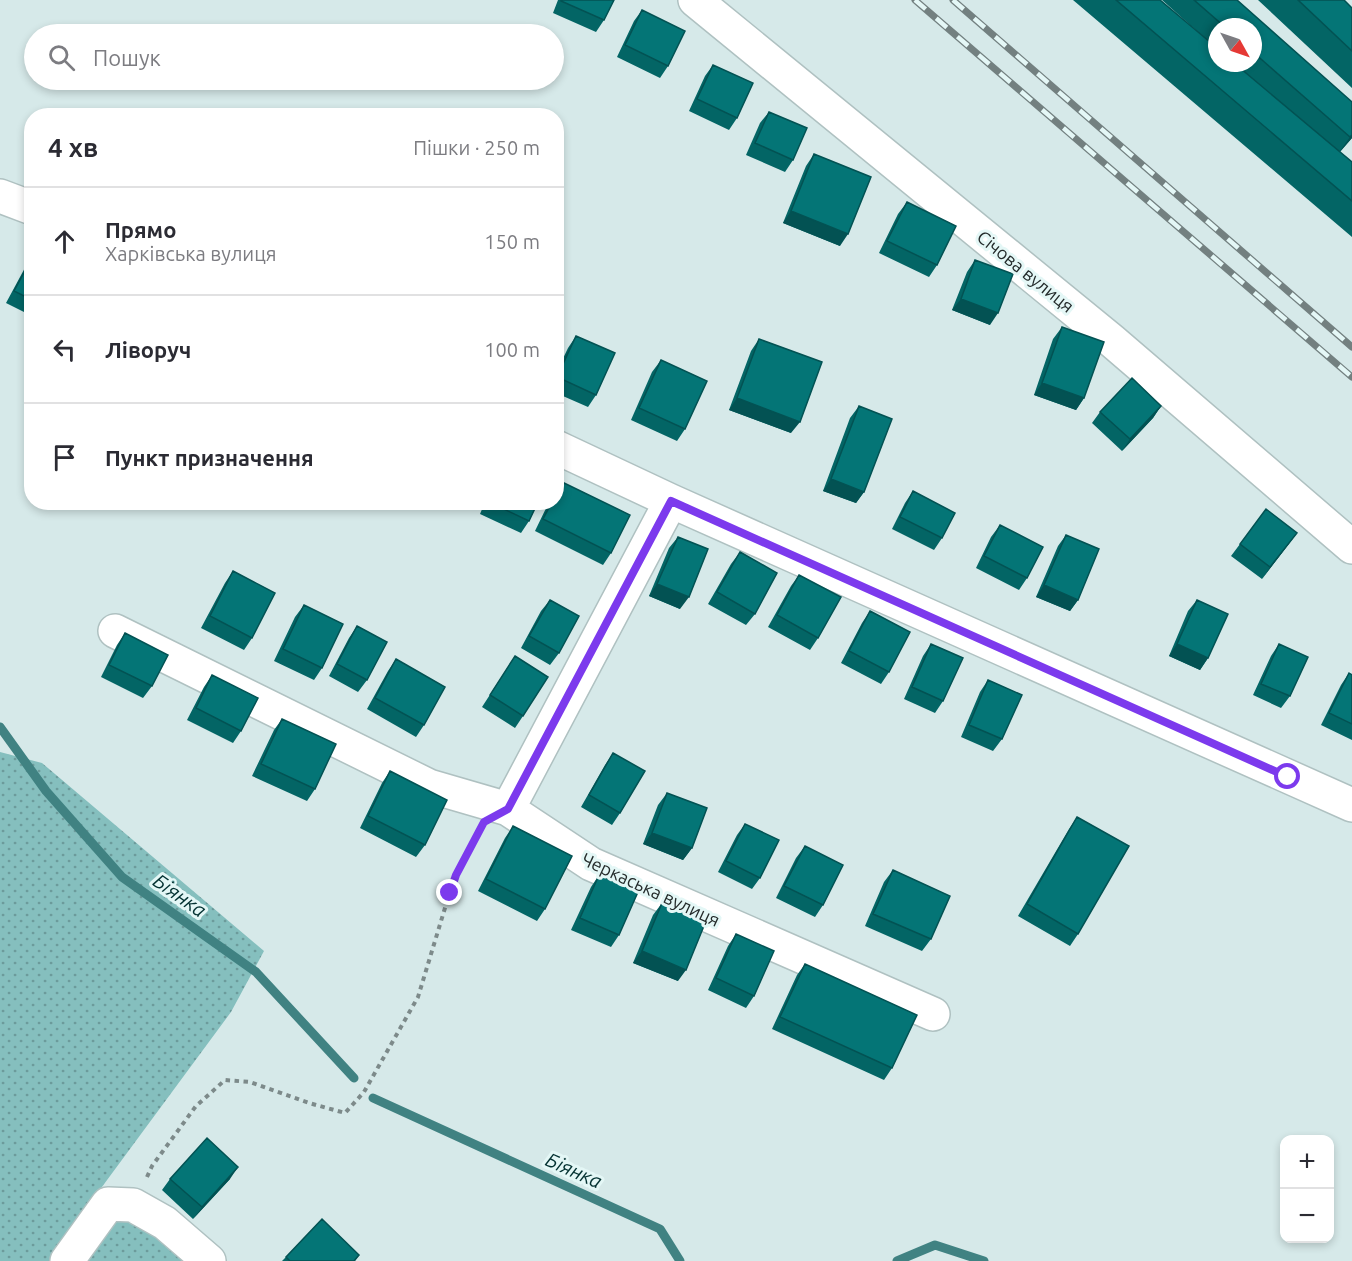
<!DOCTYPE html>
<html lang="uk">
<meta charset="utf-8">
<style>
:root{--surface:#fff;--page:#f2f2f3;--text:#2b2b33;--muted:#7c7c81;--line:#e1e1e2}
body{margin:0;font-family:Ubuntu,sans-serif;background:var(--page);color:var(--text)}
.controls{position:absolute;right:18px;bottom:18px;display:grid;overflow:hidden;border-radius:12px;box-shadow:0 3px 9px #0003}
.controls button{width:54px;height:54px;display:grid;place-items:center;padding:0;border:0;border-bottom:2px solid var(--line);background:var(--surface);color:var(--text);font:30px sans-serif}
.compass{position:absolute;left:1208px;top:18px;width:54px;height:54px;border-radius:50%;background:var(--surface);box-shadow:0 3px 9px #0003;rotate:130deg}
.stop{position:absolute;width:18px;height:18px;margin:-14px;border:4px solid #7c3aed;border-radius:50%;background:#fff}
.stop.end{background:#7c3aed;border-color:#fff;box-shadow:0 2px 6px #0008}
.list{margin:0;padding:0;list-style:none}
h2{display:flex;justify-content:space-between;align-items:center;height:78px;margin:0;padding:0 24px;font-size:26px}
h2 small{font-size:20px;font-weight:400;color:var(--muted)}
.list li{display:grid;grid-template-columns:39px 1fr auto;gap:18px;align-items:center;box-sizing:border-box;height:108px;padding:0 24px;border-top:2px solid var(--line)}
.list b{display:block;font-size:22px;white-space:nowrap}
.list p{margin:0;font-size:20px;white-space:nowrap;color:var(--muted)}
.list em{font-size:20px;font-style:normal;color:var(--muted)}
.icon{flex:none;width:33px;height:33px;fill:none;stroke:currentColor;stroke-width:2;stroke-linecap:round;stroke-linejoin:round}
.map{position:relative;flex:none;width:1352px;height:1261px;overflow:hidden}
.search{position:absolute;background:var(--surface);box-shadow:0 3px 9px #0003;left:24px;top:24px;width:540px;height:66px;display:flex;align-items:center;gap:15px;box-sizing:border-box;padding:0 21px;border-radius:33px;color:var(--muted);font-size:22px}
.panel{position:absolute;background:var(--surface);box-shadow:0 3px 9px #0003;left:24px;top:108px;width:540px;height:402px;border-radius:24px}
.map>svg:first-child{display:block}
</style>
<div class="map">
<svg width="1352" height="1261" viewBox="0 0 1352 1261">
<defs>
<pattern id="garden-dots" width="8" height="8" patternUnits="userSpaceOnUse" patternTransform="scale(1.5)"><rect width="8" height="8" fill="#85bfbe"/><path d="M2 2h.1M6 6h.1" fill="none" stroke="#6c9b9b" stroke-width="1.8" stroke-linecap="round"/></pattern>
</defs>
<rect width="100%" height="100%" fill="#d6e9e9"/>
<!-- garden -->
<path fill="url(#garden-dots)" d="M 0,752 L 42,763 L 264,951 L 231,1012 L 96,1195 L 162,1242 L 183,1261 L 0,1261 Z"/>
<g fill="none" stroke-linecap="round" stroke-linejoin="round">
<!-- stream -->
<path stroke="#408282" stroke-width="9" d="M 0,727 L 46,791 L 122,877 L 256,972 L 354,1078
M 373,1098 L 660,1229 L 680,1261
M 897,1261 L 935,1245 L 984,1261"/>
<defs>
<path id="minor" d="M 695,0 L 1111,340 L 1352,547
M 0,196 L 32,208
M 556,447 L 671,501 L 1352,805
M 115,631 L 429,786 L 508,809 L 591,864 L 933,1014
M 508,809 L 671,501
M 67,1261 L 108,1204 L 133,1205 L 165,1223 L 209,1261"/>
</defs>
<!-- minor casing -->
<use href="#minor" stroke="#afc1c1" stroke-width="36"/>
<!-- path -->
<path stroke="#7d8a8a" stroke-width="4" stroke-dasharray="4.5 4.5" stroke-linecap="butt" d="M 147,1177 L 152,1166 L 196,1106 L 225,1080 L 250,1082 L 309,1103 L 345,1113 L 364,1092 L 418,997 L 455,875 L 478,833"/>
<!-- minor -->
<use href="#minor" stroke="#fff" stroke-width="33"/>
<defs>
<path id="rail" d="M 915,0 L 1352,377
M 953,0 L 1352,347"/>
</defs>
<!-- rail casing -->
<use href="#rail" stroke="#738080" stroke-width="7"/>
<!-- rail -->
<use href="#rail" stroke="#e4f7f6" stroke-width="4.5" stroke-dasharray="14" stroke-linecap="butt"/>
</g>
<!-- wall -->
<path fill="#036565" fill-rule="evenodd" d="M 558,0 L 614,0 L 604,20 L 596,32 L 553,13 Z
M 1073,0 L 1160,0 L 1216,48 L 1162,0 L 1237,0 L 1352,138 L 1340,152 L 1352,162 L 1352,237 ZM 1217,27 L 1253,27 L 1253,63 L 1217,63 Z
M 1258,0 L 1344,0 L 1352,8 L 1352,88 Z
M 642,10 L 668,66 L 660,78 L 617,57 L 634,21 Z
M 713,65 L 737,118 L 729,130 L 689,111 L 705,76 Z
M 769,112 L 793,160 L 785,172 L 746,155 L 760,123 Z
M 814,154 L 840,246 L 783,223 L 806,166 Z
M 907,202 L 937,265 L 929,277 L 879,253 L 898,214 Z
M 32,257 L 32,316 L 6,303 L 27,264 Z
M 975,260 L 990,325 L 952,310 L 967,272 Z
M 1062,327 L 1084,398 L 1076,410 L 1034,395 L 1053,339 Z
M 576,336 L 596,395 L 588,407 L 556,393 L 556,373 L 568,348 Z
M 759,339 L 791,433 L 729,410 L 751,351 Z
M 661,360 L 685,429 L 677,441 L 631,420 L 652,372 Z
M 859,406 L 864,492 L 856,503 L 823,491 L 850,418 Z
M 1161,406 L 1153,418 L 1122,451 L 1092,423 L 1100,412 Z
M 562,482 L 611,553 L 603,565 L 535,531 L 549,502 L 556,502 L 556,490 Z
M 913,491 L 942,538 L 934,550 L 892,529 L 905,503 Z
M 485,502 L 538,502 L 529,521 L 521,533 L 480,514 Z
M 1000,525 L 1027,578 L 1019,590 L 976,568 L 991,537 Z
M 1297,533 L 1262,579 L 1231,556 L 1240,544 Z
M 1066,535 L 1078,600 L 1070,611 L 1036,597 L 1058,546 Z
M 678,537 L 680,609 L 649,596 L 669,548 Z
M 740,552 L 755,614 L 746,625 L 708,604 L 731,564 Z
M 233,571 L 252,638 L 244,650 L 201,628 L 225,583 Z
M 799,575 L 818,638 L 810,650 L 768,627 L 791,586 Z
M 550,600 L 559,653 L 550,665 L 521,648 L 541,611 Z
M 1197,600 L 1208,658 L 1200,670 L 1169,656 L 1188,611 Z
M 304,605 L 322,668 L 314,680 L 274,661 L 295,617 Z
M 870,611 L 889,672 L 881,684 L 841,663 L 862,623 Z
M 357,626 L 367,680 L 358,692 L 329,676 L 349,638 Z
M 125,633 L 152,686 L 143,698 L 101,677 L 117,645 Z
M 931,644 L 943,701 L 935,713 L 904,699 L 923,656 Z
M 1279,644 L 1290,696 L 1281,708 L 1253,695 L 1271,656 Z
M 515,656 L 523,716 L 515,728 L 482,707 Z
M 396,659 L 424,725 L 416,737 L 367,709 L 388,671 Z
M 1349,673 L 1352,675 L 1352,740 L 1321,725 L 1341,685 Z
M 212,675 L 241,731 L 233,743 L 187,720 L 204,687 Z
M 988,680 L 1002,739 L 993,751 L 961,737 L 980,692 Z
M 282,719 L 315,789 L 307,801 L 252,776 L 274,730 Z
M 613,753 L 620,813 L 612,825 L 581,807 L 605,765 Z
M 390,771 L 425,845 L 416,857 L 360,828 L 382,783 Z
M 667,793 L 692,848 L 683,860 L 643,844 L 658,805 Z
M 1077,817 L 1078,934 L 1070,946 L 1018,916 L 1069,829 Z
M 745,824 L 760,878 L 752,889 L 718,872 L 737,835 Z
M 513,826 L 545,909 L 537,921 L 478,891 L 505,838 Z
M 805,846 L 823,905 L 815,917 L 776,898 L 796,858 Z
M 893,870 L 931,939 L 922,951 L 865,926 L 884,882 Z
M 599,875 L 619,935 L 611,947 L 571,930 L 591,887 Z
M 662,903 L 678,981 L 633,963 L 653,915 Z
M 736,934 L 754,996 L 746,1008 L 708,990 L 728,946 Z
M 805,964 L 892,1068 L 884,1080 L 772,1029 L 797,975 Z
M 170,1179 L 230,1179 L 193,1219 L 162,1190 Z
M 359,1255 L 355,1261 L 282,1261 L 286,1257 Z"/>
<!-- shaded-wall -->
<path fill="#035253" d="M 1352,135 L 1352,138 L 1337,155 L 1350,137 Z
M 791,211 L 848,234 L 840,246 L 783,223 Z
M 961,299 L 998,313 L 990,325 L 952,310 Z
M 1042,383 L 1084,398 L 1076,410 L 1034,395 Z
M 737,398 L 800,422 L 791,433 L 729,410 Z
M 1161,406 L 1153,418 L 1122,451 L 1130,439 Z
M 831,479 L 864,492 L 856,503 L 823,491 Z
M 1297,533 L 1288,545 L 1262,579 L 1270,567 Z
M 657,584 L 689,597 L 680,609 L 649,596 Z
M 1044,585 L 1078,600 L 1070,611 L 1036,597 Z
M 1177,644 L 1208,658 L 1200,670 L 1169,656 Z
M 652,833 L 692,848 L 683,860 L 643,844 Z
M 642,951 L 686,970 L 678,981 L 633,963 Z
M 238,1167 L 230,1179 L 193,1219 L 202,1207 Z"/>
<!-- building -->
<path fill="#047576" stroke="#035253" stroke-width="1.5" d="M 561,0 L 614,0 L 604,20 L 561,1 Z
M 1116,0 L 1160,0 L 1217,48 L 1217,63 L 1234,63 L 1352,162 L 1352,201 Z
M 1194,0 L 1237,0 L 1352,102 L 1352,135 L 1350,137 L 1253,52 L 1253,27 L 1225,27 Z
M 1298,0 L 1344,0 L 1352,8 L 1352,51 Z
M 642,10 L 685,31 L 668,66 L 625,45 Z
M 713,65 L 753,83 L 737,118 L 697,99 Z
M 769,112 L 807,128 L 793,160 L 755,143 Z
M 814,154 L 871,177 L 848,234 L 791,211 Z
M 907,202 L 956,226 L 937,265 L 887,241 Z
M 32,258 L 32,300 L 14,291 Z
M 975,260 L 1013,274 L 998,313 L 961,299 Z
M 556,309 L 563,312 L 556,326 Z
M 1062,327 L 1104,342 L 1084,398 L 1042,383 Z
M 576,336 L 615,353 L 596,395 L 557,377 Z
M 759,339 L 822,362 L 800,422 L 737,398 Z
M 661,360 L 707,381 L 685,429 L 639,408 Z
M 1132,378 L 1161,406 L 1130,439 L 1100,412 Z
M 859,406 L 892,419 L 864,492 L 831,479 Z
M 562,482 L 630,515 L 611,553 L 543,519 L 552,502 L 556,502 L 556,493 Z
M 913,491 L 955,513 L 942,538 L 900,517 Z
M 489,502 L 538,502 L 529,521 Z
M 1266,509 L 1297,533 L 1270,567 L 1240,544 Z
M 1000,525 L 1043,547 L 1027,578 L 984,556 Z
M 1066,535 L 1099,549 L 1078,600 L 1044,585 Z
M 678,537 L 708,549 L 689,597 L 657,584 Z
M 740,552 L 777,573 L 755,614 L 717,592 Z
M 233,571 L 275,593 L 252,638 L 210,616 Z
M 799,575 L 841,597 L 818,638 L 777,615 Z
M 550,600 L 579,616 L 559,653 L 529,636 Z
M 1197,600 L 1228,614 L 1208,658 L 1177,644 Z
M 304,605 L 343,624 L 322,668 L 283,649 Z
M 870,611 L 910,632 L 889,672 L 849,651 Z
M 357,626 L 387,642 L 367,680 L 337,664 Z
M 125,633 L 168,655 L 152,686 L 109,665 Z
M 931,644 L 963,658 L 943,701 L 912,687 Z
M 1279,644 L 1308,657 L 1290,696 L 1261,684 Z
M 515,656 L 548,677 L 523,716 L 490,695 Z
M 396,659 L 445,687 L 424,725 L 375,698 Z
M 1349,673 L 1352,675 L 1352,724 L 1329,713 Z
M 212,675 L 258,698 L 241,731 L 196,708 Z
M 988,680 L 1022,695 L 1002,739 L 969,725 Z
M 282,719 L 336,744 L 315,789 L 261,764 Z
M 613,753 L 645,771 L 620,813 L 589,795 Z
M 390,771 L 447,800 L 425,845 L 368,816 Z
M 667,793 L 707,808 L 692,848 L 652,833 Z
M 1077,817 L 1129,846 L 1078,934 L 1027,904 Z
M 745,824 L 779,840 L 760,878 L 726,861 Z
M 513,826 L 572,856 L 545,909 L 486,879 Z
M 805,846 L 843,865 L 823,905 L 784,886 Z
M 893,870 L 950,896 L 931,939 L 873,914 Z
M 599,875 L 638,892 L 619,935 L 580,918 Z
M 662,903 L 706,921 L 686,970 L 642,951 Z
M 736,934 L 774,951 L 754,996 L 716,978 Z
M 805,964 L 917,1015 L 892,1068 L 780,1017 Z
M 207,1138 L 238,1167 L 202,1207 L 170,1179 Z
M 322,1219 L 359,1255 L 354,1261 L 290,1261 L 286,1257 Z"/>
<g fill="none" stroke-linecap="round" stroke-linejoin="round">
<!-- route -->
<path stroke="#7c3aed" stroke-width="8" d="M 450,893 L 456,875 L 484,822 L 508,809 L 671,501 L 1288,777"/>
</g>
<g text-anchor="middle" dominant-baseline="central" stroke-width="6" stroke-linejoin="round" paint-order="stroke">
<!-- street labels -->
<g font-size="18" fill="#232a2a" stroke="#e4f7f6">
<text transform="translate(1026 271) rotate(39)">Січова вулиця</text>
<text transform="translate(651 889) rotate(25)">Черкаська вулиця</text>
</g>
<!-- water labels -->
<g font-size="20" font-style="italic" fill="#033131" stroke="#e4f7f6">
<text transform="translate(180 895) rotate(35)">Біянка</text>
<text transform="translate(574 1170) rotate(24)">Біянка</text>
</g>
</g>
</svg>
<div class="controls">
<button>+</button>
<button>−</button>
</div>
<svg class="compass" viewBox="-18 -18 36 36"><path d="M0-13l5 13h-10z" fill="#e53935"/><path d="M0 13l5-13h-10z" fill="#7c7c81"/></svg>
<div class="stop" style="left:1288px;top:777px"></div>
<div class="stop end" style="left:450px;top:893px"></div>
<div class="search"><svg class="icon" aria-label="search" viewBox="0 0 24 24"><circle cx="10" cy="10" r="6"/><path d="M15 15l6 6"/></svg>Пошук</div>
<section class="panel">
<h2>4 хв<small>Пішки · 250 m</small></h2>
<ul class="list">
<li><svg class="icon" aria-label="ahead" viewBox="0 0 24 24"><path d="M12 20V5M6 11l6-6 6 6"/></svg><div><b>Прямо</b><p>Харківська вулиця</p></div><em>150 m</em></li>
<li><svg class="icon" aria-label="left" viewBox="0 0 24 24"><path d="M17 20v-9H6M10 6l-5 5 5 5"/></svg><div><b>Ліворуч</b></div><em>100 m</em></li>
<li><svg class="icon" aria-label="arrive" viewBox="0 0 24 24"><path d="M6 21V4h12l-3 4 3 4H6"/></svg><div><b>Пункт призначення</b></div></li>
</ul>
</section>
</div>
